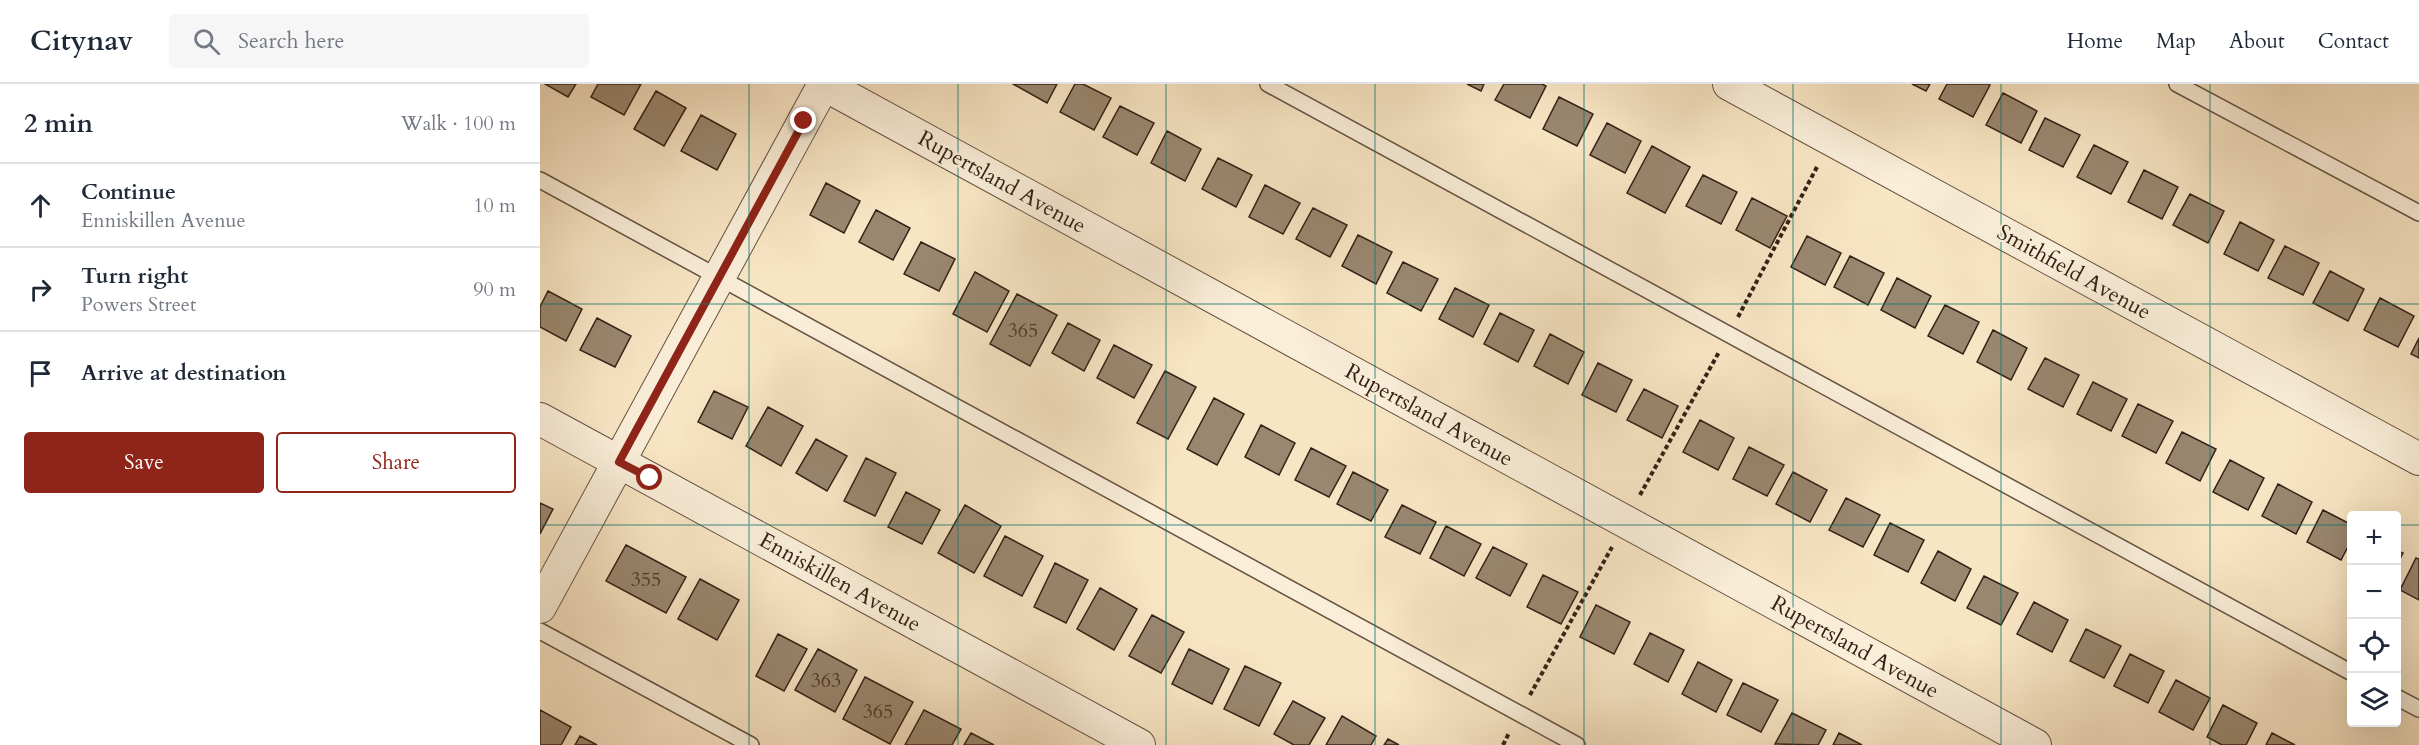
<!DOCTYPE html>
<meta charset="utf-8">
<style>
:root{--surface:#fff;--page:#f6f6f7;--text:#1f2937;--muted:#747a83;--line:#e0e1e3;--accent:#8f2418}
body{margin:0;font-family:Cardo,serif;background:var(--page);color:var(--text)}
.controls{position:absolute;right:18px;bottom:18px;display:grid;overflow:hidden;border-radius:6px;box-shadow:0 6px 24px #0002}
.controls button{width:54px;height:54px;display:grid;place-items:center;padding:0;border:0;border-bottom:2px solid var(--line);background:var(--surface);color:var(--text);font:30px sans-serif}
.stop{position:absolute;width:18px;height:18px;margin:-14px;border:4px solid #8f2418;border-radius:50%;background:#fff}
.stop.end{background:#8f2418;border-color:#fff;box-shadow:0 2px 6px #0008}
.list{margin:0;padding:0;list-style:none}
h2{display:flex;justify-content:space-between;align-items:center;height:78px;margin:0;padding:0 24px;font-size:26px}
h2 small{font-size:20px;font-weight:400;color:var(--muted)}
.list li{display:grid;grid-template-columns:39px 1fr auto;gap:18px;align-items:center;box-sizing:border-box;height:84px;padding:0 24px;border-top:2px solid var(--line)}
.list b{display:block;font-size:22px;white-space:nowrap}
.list p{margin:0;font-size:20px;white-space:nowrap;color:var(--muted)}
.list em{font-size:20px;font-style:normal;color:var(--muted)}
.actions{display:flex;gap:12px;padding:18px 24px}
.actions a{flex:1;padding:14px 0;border:2px solid var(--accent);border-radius:6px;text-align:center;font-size:21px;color:var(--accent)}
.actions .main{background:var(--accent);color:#fff}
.icon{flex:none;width:33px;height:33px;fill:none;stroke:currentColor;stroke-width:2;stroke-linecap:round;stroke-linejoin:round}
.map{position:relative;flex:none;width:1879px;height:661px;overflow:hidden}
header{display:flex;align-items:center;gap:36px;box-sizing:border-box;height:84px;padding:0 30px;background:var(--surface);border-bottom:2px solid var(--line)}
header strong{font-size:28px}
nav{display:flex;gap:33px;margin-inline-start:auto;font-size:21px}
.search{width:420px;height:54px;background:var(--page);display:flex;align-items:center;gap:15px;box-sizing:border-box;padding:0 21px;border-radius:6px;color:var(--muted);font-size:22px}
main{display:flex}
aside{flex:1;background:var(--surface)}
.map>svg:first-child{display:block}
</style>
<header>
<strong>Citynav</strong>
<div class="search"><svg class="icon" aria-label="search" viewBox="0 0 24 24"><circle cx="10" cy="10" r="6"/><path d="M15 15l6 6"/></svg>Search here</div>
<nav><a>Home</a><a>Map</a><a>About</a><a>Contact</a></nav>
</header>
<main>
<aside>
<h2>2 min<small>Walk · 100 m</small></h2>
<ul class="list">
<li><svg class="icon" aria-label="ahead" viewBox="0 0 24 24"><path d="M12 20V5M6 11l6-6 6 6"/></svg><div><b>Continue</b><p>Enniskillen Avenue</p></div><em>10 m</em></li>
<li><svg class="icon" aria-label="right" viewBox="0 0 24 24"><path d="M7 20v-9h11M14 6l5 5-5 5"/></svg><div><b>Turn right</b><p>Powers Street</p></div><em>90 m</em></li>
<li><svg class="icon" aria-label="arrive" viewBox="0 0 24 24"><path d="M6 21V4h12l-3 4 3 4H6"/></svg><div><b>Arrive at destination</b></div></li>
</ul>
<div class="actions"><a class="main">Save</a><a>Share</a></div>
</aside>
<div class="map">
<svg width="1879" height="661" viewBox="0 0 1879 661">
<rect width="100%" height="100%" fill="#f8e5c4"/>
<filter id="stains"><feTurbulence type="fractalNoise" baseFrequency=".00333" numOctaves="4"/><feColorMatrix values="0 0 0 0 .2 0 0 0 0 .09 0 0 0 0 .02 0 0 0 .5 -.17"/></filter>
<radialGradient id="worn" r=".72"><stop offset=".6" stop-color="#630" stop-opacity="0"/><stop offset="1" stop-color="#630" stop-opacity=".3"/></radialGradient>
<!-- building -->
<path fill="#9a8770" stroke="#342115" stroke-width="1.5" d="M 5,0 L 36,0 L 28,13 Z
M 58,0 L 101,0 L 84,31 L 51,13 Z
M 473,0 L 517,0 L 507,19 Z
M 535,0 L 543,0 L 571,14 L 554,46 L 520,28 Z
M 927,0 L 944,0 L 941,7 Z
M 964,0 L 1002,0 L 1006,2 L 990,34 L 955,16 Z
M 1372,0 L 1390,0 L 1386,7 Z
M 1407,0 L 1448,0 L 1450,1 L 1433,33 L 1399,15 Z
M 116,7 L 146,24 L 124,62 L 94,45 Z
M 1463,9 L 1497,27 L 1481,59 L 1446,41 Z
M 1019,13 L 1053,30 L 1037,62 L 1003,45 Z
M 580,22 L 614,39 L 597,71 L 563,53 Z
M 161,31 L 196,50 L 177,86 L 141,67 Z
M 1505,34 L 1540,51 L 1523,83 L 1489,66 Z
M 1067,39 L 1101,57 L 1085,89 L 1050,71 Z
M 627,47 L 661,65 L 645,97 L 611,79 Z
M 1554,61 L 1588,78 L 1571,110 L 1537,93 Z
M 1112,62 L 1150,83 L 1125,129 L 1087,109 Z
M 678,74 L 712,91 L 696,123 L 662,105 Z
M 1604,86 L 1638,103 L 1622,135 L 1588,118 Z
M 1163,91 L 1197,108 L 1181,140 L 1146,122 Z
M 286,99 L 320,117 L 304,149 L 270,131 Z
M 725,101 L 760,119 L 743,150 L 709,133 Z
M 1650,110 L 1684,127 L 1668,159 L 1633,141 Z
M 1212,114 L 1247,132 L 1230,164 L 1196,146 Z
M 773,124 L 807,141 L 790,173 L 756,155 Z
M 336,126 L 370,144 L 353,176 L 319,158 Z
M 1700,138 L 1734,156 L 1718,187 L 1684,170 Z
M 818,151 L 852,168 L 836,200 L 802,182 Z
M 1267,152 L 1301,169 L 1285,201 L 1251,183 Z
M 381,158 L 415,175 L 399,207 L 364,190 Z
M 1745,162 L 1779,179 L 1763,211 L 1728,194 Z
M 1310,172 L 1344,189 L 1328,221 L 1294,203 Z
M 863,178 L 898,195 L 881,227 L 847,209 Z
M 1790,187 L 1824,205 L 1808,237 L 1773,219 Z
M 435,188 L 469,207 L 447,248 L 413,230 Z
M 1357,194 L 1391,212 L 1375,244 L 1341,226 Z
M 915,204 L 949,221 L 933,253 L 899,235 Z
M 8,207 L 42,225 L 26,257 L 0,243 L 0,223 Z
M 477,210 L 517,231 L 490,282 L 450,260 Z
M 1840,214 L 1874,232 L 1858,263 L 1824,246 Z
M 1405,221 L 1439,238 L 1423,270 L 1388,252 Z
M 960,229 L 994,246 L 978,278 L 944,260 Z
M 57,234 L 91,252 L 75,283 L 40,266 Z
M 528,239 L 560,256 L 544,287 L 512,269 Z
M 1453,246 L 1487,264 L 1471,296 L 1437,278 Z
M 1010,250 L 1044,268 L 1028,300 L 994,282 Z
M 1879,254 L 1879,274 L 1871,270 Z
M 574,261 L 612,281 L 594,314 L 557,294 Z
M 1505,274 L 1539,291 L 1523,323 L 1488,305 Z
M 1058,279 L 1092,296 L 1076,328 L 1042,311 Z
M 625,287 L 656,303 L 628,355 L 597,339 Z
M 1553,298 L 1587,315 L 1571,347 L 1537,330 Z
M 1104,305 L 1138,322 L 1122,354 L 1087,336 Z
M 174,307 L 208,323 L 192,355 L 158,338 Z
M 674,314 L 704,330 L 677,381 L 647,365 Z
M 1598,320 L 1633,337 L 1616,369 L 1582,352 Z
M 228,323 L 263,342 L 241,382 L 206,362 Z
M 1160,336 L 1194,354 L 1178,386 L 1143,368 Z
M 721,341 L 755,359 L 739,391 L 705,373 Z
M 1642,348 L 1676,365 L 1660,397 L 1626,379 Z
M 276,355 L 307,372 L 287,407 L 256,389 Z
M 1209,363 L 1244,381 L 1227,412 L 1193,395 Z
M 771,364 L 806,382 L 789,413 L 755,396 Z
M 326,374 L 356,389 L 335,432 L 304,417 Z
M 1690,376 L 1724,394 L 1708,426 L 1673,408 Z
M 813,388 L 848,406 L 831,437 L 797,420 Z
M 1253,388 L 1287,406 L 1270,438 L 1236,420 Z
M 1738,400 L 1772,418 L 1756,450 L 1722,432 Z
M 366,408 L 400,426 L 382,460 L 348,443 Z
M 1306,414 L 1340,431 L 1323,463 L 1289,446 Z
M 0,419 L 13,425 L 0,450 Z
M 425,421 L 461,442 L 434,489 L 398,469 Z
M 862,421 L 896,438 L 880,470 L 845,453 Z
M 1783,426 L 1812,441 L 1812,455 L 1801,476 L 1767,458 Z
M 1350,439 L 1384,456 L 1368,488 L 1334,471 Z
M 906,442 L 941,460 L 924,492 L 890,474 Z
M 465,452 L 503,472 L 482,512 L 444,492 Z
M 86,461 L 146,493 L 126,529 L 66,497 Z
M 953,463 L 987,480 L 970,512 L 936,494 Z
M 1856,466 L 1863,469 L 1856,482 Z
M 1398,467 L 1431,485 L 1415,517 L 1381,499 Z
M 1876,474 L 1879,475 L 1879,516 L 1860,506 Z
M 515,479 L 548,496 L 526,539 L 494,523 Z
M 1003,491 L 1038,508 L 1021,540 L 987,523 Z
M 1444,492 L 1478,509 L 1461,541 L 1427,524 Z
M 160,495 L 199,516 L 177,556 L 138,535 Z
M 560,504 L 597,525 L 574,566 L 537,545 Z
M 1494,518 L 1528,536 L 1512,568 L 1477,550 Z
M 1056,521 L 1090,538 L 1074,570 L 1040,553 Z
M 612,531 L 644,548 L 621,589 L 589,572 Z
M 1546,545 L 1581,562 L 1564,594 L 1530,577 Z
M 1110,549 L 1144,566 L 1128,598 L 1094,580 Z
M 238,550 L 267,565 L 244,607 L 216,592 Z
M 278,565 L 317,586 L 295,628 L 255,606 Z
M 649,565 L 689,585 L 672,620 L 632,600 Z
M 1590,570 L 1624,587 L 1608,619 L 1574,602 Z
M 1158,578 L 1192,596 L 1176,628 L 1142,610 Z
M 705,582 L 741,599 L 719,642 L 684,625 Z
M 325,593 L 373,618 L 350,660 L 303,635 Z
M 1636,596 L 1670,614 L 1653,646 L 1619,628 Z
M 1203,599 L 1238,616 L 1221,648 L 1187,631 Z
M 753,617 L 785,634 L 769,661 L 754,661 L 734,650 Z
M 1683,621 L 1717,639 L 1706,661 L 1682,661 L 1667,653 Z
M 0,626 L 31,643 L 21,661 L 0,661 Z
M 384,626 L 421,645 L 412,661 L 365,661 Z
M 1252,629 L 1286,646 L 1278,661 L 1235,660 Z
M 802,632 L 836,652 L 831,661 L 786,661 Z
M 431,649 L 454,661 L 424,661 Z
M 1299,649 L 1322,661 L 1293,661 Z
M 1732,649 L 1755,661 L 1726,661 Z
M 40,652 L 57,661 L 35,661 Z
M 848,655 L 859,661 L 844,661 Z"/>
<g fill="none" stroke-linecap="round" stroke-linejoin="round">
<defs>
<path id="lane" d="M 728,0 L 1812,589
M 1637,0 L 1879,129
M 0,96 L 1037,661
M 0,547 L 211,661
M 1856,613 L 1879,625"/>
<path id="street" d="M 283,0 L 1495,661
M 1189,0 L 1879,375
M 0,335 L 599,661
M 0,523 L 284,0"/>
</defs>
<!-- lane casing -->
<use href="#lane" stroke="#655241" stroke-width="18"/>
<!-- street casing -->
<use href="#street" stroke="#655241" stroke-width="34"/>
<!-- path -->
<path stroke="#342115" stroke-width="4" stroke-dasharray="4.5 3" stroke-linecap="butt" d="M 1198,233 L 1277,83
M 1100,411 L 1179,268
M 990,611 L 1072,463
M 963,661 L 969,649"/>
<!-- lane -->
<use href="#lane" stroke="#faeed9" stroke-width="15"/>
<!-- street -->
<use href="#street" stroke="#faeed9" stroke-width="32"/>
</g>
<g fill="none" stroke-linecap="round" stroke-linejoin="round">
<!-- route -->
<path stroke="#8f2418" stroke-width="8" d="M 110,394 L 79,378 L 264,37"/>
</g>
<!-- grid -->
<path fill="none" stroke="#0f766e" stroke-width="1.5" stroke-opacity="0.55" d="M 209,0 L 209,661M 418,0 L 418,661M 626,0 L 626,661M 835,0 L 835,661M 1044,0 L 1044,661M 1253,0 L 1253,661M 1461,0 L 1461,661M 1670,0 L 1670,661M 0,220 L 1879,220M 0,441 L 1812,441M 1856,441 L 1879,441"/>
<g text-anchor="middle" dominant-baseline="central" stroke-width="4.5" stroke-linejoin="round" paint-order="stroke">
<!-- number labels -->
<g font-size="20" fill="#4e3a2c">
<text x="483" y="246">365</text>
<text x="106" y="495">355</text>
<text x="286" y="596">363</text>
<text x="338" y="627">365</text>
</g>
<!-- street labels -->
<g font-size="22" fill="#342115" stroke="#faeed9">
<text transform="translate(462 98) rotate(29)">Rupertsland Avenue</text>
<text transform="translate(1534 188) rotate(29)">Smithfield Avenue</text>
<text transform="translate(889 331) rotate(29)">Rupertsland Avenue</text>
<text transform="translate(300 498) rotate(29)">Enniskillen Avenue</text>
<text transform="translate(1315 563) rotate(29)">Rupertsland Avenue</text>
</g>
</g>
<rect width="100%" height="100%" filter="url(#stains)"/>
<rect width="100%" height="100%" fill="url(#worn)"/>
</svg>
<div class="controls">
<button>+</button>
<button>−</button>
<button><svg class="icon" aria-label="locate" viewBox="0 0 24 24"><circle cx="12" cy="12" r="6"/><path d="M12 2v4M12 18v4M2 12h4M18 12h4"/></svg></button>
<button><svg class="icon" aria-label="layers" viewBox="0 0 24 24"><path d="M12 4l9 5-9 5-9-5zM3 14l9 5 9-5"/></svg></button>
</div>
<div class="stop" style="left:110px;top:394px"></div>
<div class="stop end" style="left:264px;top:37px"></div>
</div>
</main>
